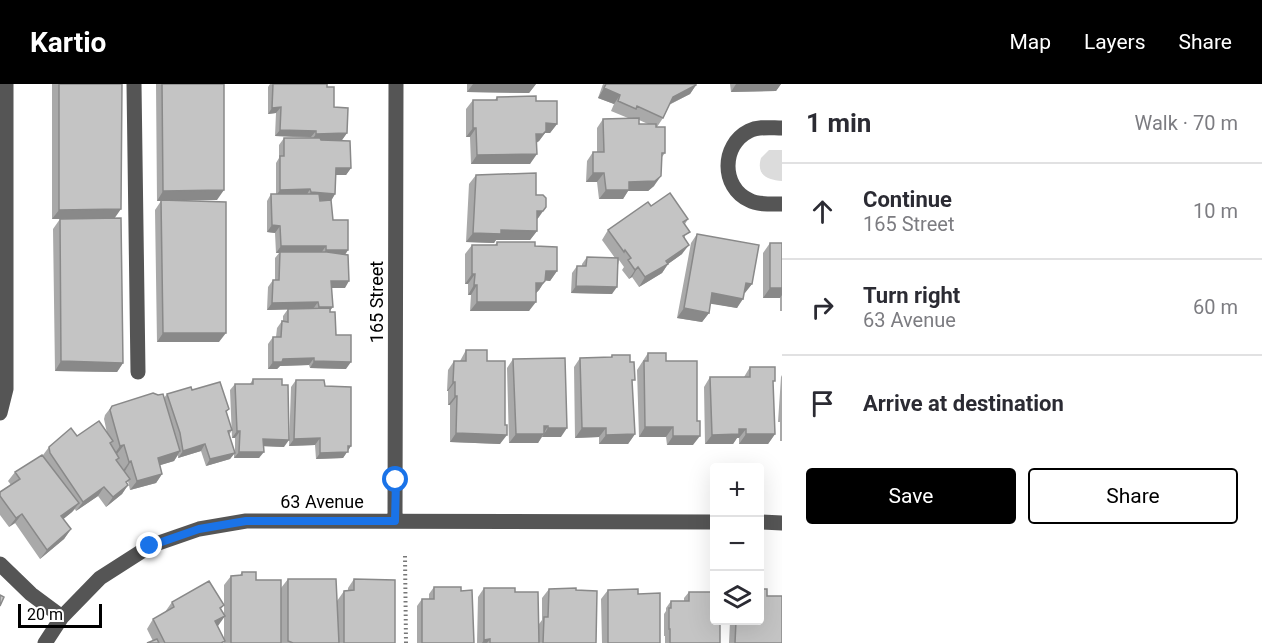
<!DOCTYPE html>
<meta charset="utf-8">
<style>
:root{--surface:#fff;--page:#f2f2f3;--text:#2b2b33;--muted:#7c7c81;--line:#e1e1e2;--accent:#000}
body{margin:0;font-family:Roboto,sans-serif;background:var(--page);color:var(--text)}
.controls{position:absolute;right:18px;bottom:18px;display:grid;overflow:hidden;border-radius:6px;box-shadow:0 6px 24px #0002}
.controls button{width:54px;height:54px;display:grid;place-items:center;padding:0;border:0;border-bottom:2px solid var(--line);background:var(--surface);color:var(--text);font:30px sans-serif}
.scale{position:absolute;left:18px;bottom:15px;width:84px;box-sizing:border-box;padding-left:6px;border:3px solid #000;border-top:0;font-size:16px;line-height:21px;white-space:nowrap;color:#000;-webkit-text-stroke:4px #fff;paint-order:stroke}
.stop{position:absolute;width:18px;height:18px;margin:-14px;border:4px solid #1a73e8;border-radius:50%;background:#fff}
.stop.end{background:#1a73e8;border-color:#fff;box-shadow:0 2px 6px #0008}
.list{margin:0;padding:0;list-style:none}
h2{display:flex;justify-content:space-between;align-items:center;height:78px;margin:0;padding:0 24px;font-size:26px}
h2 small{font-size:20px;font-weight:400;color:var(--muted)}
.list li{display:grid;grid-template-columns:39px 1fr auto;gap:18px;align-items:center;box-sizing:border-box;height:96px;padding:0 24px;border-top:2px solid var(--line)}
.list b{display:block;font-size:22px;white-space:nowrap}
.list p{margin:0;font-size:20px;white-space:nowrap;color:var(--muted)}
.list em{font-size:20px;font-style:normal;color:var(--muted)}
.actions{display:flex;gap:12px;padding:18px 24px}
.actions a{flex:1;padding:14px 0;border:2px solid var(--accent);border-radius:6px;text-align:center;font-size:21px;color:var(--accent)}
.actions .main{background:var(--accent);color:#fff}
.icon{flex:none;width:33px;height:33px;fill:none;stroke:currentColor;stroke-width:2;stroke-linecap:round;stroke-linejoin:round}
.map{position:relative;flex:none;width:782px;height:559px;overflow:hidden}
header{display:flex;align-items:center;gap:36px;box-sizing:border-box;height:84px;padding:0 30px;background:var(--accent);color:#fff}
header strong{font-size:28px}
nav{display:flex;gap:33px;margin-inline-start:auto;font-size:21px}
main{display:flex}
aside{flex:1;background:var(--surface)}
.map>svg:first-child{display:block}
</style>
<header>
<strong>Kartio</strong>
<nav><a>Map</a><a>Layers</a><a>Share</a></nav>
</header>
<main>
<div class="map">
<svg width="782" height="559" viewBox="0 0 782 559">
<rect width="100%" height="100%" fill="#fff"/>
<!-- green -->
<path fill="#dcdcdc" d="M 769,66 L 782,66 L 782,97 C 767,96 756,91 761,74 Z"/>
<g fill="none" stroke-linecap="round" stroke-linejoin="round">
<!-- path -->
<path stroke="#777" stroke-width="4" stroke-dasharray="1.5 3" stroke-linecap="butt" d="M 405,472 L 406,559"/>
<!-- minor -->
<path stroke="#555" stroke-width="15" d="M 134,0 L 138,288
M 782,44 C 771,44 759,42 749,47 C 721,61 721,103 749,116 C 758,121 772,120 782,120
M 0,329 L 6,305 L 6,0
M 395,437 L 396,0
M 760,438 L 782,439
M 0,480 L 31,510 L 62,533
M 45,559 L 62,533 L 100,494 L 150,462 L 199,445 L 246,437 L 714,438"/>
</g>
<!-- wall -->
<path fill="#a9a9a9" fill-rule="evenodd" d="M 52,0 L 122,0 L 114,134 L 123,279 L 117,288 L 55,287 L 53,145 L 60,135 L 72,135 L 52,135 Z
M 156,0 L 224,0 L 217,116 L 172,116 L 219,258 L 157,258 L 155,126 L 161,117 L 157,117 Z
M 270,0 L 328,0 L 327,1 L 327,3 L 334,23 L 347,49 L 342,56 L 323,56 L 351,84 L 346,91 L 336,91 L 335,110 L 331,116 L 333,136 L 348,166 L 345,171 L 345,204 L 332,204 L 330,227 L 336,251 L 346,285 L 310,284 L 309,281 L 280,282 L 277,285 L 268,285 L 268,260 L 273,253 L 276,253 L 277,244 L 282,237 L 283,237 L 283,232 L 288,225 L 267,226 L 268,203 L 273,196 L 275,196 L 275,174 L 279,169 L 276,169 L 275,149 L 267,148 L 267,117 L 271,110 L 276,110 L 276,79 L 279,74 L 279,61 L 284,54 L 311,54 L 275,52 L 276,29 L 268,30 L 268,3 Z
M 467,0 L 536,0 L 529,9 L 467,8 Z
M 603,0 L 696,1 L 690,10 L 669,21 L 663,34 L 657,43 L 665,69 L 662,73 L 654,102 L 648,107 L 628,107 L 623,115 L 599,115 L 597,98 L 586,98 L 587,77 L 593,68 L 597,68 L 597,44 L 603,35 L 628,34 L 611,27 L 614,20 L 598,14 ZM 639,36 L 648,40 L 639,40 Z
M 730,0 L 781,0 L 776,7 L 731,8 Z
M 497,13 L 536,17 L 557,40 L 550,49 L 545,49 L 539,57 L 536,59 L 530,80 L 471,80 L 470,53 L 466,53 L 466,25 L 473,16 L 495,16 Z
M 476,91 L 536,111 L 539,133 L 537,135 L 537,147 L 530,156 L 496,156 L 494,159 L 466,158 L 469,100 Z
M 651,122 L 688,135 L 685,140 L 685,155 L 682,170 L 668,180 L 662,189 L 639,203 L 632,193 L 629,195 L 622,186 L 624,183 L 619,176 L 612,210 L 571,209 L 572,189 L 577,182 L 582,182 L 582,180 L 587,173 L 615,174 L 602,156 L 608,146 Z
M 697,150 L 752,200 L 744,209 L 737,224 L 710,219 L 709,229 L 702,238 L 677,234 L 691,159 Z
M 497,158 L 535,162 L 557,187 L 550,197 L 545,196 L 539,206 L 536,209 L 529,227 L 470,227 L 471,211 L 468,211 L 468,200 L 465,200 L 465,170 L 472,161 L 495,161 Z
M 770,159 L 782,159 L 782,227 L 780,227 L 780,214 L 763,214 L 763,169 Z
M 466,266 L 487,277 L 505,341 L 500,360 L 450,358 L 450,321 L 448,321 L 448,307 L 447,307 L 448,286 L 454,277 L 460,277 Z
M 648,269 L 666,277 L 693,361 L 667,361 L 666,353 L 639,353 L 637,286 Z
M 612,271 L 630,278 L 635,350 L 628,360 L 599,360 L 599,353 L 575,354 L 574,283 L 580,274 L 610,274 Z
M 513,275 L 561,353 L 542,353 L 538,359 L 509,359 L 507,284 Z
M 750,283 L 773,300 L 775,350 L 768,360 L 739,360 L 739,354 L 737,354 L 733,360 L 705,360 L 704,303 L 710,293 L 744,293 Z
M 782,291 L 782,357 L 780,357 L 780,338 L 778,338 L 781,293 Z
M 253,295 L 284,363 L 264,362 L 259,374 L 234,374 L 234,369 L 230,375 L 206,382 L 201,367 L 178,374 L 178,371 L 174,377 L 160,381 L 162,390 L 156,399 L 130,406 L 128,397 L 127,398 L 128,401 L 122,410 L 106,423 L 98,412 L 76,427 L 75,425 L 72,428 L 63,435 L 71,445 L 64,455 L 40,475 L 15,439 L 9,443 L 0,431 L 0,408 L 11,401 L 8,397 L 15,388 L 43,371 L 49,363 L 77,352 L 107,349 L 104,335 L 105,331 L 112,322 L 164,314 L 167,310 L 192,306 L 229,325 L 226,329 L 232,346 L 229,351 L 235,368 L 235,354 L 232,354 L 230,306 L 235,300 L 250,300 Z
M 296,296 L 325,302 L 351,362 L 343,374 L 316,375 L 315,361 L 289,362 L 291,303 Z
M 242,488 L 256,496 L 281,559 L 224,559 L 224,557 L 223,559 L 147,559 L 153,557 L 147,545 L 153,535 L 165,528 L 172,518 L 224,521 L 221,525 L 224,531 L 224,501 L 231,492 L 240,491 ZM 224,533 L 224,555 L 217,542 Z
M 288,495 L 337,517 L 344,507 L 348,507 L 348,504 L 354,495 L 395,559 L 281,559 L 281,504 Z
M 434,503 L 461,507 L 474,559 L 417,559 L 417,522 L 422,515 L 429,515 L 429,510 Z
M 484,504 L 515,508 L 539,540 L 542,536 L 542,514 L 549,505 L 576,506 L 596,559 L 477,559 L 478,513 Z
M 608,506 L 638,510 L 660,559 L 602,559 L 601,515 Z
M 689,508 L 720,559 L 665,559 L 665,552 L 664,552 L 664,530 L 666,527 L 666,524 L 671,517 L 684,517 L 684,514 Z
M 767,512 L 782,559 L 729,559 L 730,537 L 759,537 Z"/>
<!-- shaded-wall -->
<path fill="#898989" d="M 473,0 L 536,0 L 529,9 L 467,8 Z
M 736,0 L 781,0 L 776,7 L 731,8 Z
M 696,1 L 690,10 L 666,22 L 673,13 Z
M 604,4 L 620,11 L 614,20 L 598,14 Z
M 281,23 L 276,29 L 268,30 L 272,24 Z
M 546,39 L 557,40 L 550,49 L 545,49 L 539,57 L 536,59 L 536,50 Z
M 473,44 L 476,44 L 470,53 L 466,53 Z
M 280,46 L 316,47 L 311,53 L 275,52 Z
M 347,49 L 342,56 L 311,57 L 316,50 Z
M 537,70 L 530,80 L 471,80 L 477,71 Z
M 336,84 L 351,84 L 346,91 L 331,91 Z
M 593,89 L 604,89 L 597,98 L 586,98 Z
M 661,92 L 654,102 L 648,107 L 628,107 L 623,115 L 599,115 L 606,106 L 629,98 Z
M 310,105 L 306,112 L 276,112 L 280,106 Z
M 224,106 L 217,116 L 157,117 L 163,107 Z
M 311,108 L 335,110 L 331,117 L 306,115 Z
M 546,123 L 539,133 L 536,136 L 537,127 Z
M 121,125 L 114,135 L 52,135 L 59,126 Z
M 272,141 L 280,142 L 275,149 L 267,148 Z
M 501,146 L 537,147 L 530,156 L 496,156 L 494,159 L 466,158 L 473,149 Z
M 689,161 L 682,170 L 668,180 L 662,189 L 639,203 L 645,193 Z
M 281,162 L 326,162 L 321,169 L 280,168 L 279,169 L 276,169 Z
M 326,166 L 348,166 L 343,173 L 321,173 Z
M 638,183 L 632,193 L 629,195 L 635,186 Z
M 546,187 L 557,187 L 550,197 L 539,196 Z
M 472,190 L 475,190 L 468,200 L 465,200 Z
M 331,197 L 349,197 L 345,204 L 327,204 Z
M 545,197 L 539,206 L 536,209 L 536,199 Z
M 746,199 L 752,200 L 745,209 L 740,208 Z
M 474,201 L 477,201 L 471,211 L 468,211 Z
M 576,202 L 617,203 L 612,210 L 571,209 Z
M 770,204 L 782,204 L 782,211 L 780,214 L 763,214 Z
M 712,209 L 743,215 L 737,224 L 706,219 Z
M 318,218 L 313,225 L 267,226 L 272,219 Z
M 477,218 L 536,218 L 529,227 L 470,227 Z
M 319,223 L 333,223 L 328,229 L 314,230 Z
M 684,224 L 709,229 L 702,238 L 677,234 Z
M 163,249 L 226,249 L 219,258 L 157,258 Z
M 314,274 L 309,281 L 280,282 L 277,285 L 268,285 L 273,278 L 283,275 Z
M 61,277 L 123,279 L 117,288 L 55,287 Z
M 314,277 L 351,278 L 346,285 L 310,284 Z
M 453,298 L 455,298 L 448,307 L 447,307 Z
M 455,312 L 457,312 L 450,321 L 448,321 Z
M 544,342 L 548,342 L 538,359 L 509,359 L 516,350 Z
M 645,343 L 673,343 L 666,353 L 639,353 Z
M 548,344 L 567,344 L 561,353 L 542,353 Z
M 582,344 L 606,344 L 599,353 L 575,354 Z
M 739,345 L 746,345 L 739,354 L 737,354 L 733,360 L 705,360 L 712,351 Z
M 237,347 L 240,347 L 235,354 L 232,354 Z
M 456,349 L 507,351 L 500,360 L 450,358 Z
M 635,350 L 628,360 L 599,360 L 606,351 Z
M 746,350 L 775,350 L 768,360 L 739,360 Z
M 673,352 L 700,352 L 693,361 L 667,361 Z
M 320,354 L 315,361 L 289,362 L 294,355 Z
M 263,355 L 289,356 L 284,363 L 259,362 Z
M 205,360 L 201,367 L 178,374 L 183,367 Z
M 124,361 L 117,370 L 113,372 L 120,362 Z
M 348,362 L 351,362 L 343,374 L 316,375 L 320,369 Z
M 180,367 L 174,377 L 151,384 L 158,374 Z
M 239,368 L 264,368 L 259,374 L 234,374 Z
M 235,369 L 230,375 L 206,382 L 210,375 Z
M 131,377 L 125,387 L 122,388 L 129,378 Z
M 162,390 L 156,399 L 130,406 L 137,397 Z
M 128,401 L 122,410 L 106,423 L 113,413 Z
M 104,403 L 98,412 L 76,427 L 83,418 Z
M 79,419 L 72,428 L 55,442 L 61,432 Z
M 22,430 L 15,439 L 9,443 L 16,434 Z
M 71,445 L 64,455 L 40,475 L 47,466 Z
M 225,532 L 218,542 L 208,547 L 215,537 Z
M 490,555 L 487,559 L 482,559 L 484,556 Z"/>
<!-- building -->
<path fill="#c4c4c4" stroke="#898989" stroke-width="1.5" d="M 59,0 L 122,0 L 121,125 L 59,126 Z
M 162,0 L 224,0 L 224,106 L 163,107 Z
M 273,0 L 327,0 L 327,3 L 334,3 L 334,23 L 348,24 L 347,49 L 316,50 L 316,47 L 280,46 L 281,23 L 272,24 Z
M 606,0 L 696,0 L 696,1 L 673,13 L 663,34 L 637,22 L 636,25 L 618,17 L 620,11 L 604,4 Z
M 536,12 L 536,17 L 557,17 L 557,40 L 546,39 L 546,47 L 543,50 L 536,50 L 537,70 L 477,71 L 476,44 L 473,44 L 473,16 L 497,16 L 497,13 Z
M 639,34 L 639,40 L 656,40 L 656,43 L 665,43 L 665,69 L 662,69 L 661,92 L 655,97 L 629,98 L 629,106 L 606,106 L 604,89 L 593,89 L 593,68 L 604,68 L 603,35 Z
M 284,54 L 320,54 L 321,56 L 350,57 L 351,84 L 336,84 L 335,110 L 311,108 L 310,105 L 280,106 L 280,72 L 284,72 Z
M 536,89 L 536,111 L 543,111 L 546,114 L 546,123 L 543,127 L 537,127 L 537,147 L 501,146 L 501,150 L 473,149 L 476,91 Z
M 670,109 L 688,135 L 683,138 L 690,148 L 683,152 L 689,161 L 666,177 L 668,180 L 645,193 L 638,183 L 635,186 L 628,176 L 631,174 L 625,166 L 624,168 L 608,146 L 648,118 L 651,122 Z
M 271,110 L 319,110 L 320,117 L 331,116 L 333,136 L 348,136 L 348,166 L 326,166 L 326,162 L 281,162 L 280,142 L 272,141 Z
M 161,116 L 226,118 L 226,249 L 163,249 Z
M 121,134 L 123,279 L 61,277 L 60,135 Z
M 697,150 L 759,161 L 752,200 L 746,199 L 743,215 L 712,209 L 709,229 L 684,224 Z
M 497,158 L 535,158 L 535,162 L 557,163 L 557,187 L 546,187 L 545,197 L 543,199 L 536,199 L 536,218 L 477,218 L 477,201 L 474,201 L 475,190 L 472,190 L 472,161 L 497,161 Z
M 770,159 L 782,159 L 782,204 L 770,204 Z
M 280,168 L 327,168 L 348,171 L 349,197 L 331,197 L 333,223 L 319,223 L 318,218 L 272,219 L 273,196 L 279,196 Z
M 587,173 L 618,174 L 617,203 L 576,202 L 577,182 L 586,182 Z
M 330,224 L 330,228 L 335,228 L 336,251 L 351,251 L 351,278 L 314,277 L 314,274 L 283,275 L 282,278 L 273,278 L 273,253 L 281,253 L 282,237 L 288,238 L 288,225 Z
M 466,266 L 487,266 L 487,277 L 505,277 L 505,341 L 507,341 L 507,351 L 456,349 L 457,312 L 455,312 L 455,298 L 453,298 L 454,277 L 466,277 Z
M 648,269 L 666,269 L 666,277 L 697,277 L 697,337 L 700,337 L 700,352 L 673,352 L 673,343 L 645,343 L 644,277 L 648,277 Z
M 612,271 L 630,271 L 630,278 L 634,278 L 635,296 L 632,296 L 635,350 L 606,351 L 606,344 L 582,344 L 580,274 L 612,273 Z
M 565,274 L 567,344 L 548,344 L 548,342 L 544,342 L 544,350 L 516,350 L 513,275 Z
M 750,283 L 775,283 L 775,297 L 773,297 L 775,350 L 746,350 L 746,345 L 739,345 L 739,350 L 712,351 L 710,293 L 750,293 Z
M 253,295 L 282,295 L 282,301 L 288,301 L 289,356 L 263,355 L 264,368 L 239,368 L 240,347 L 237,347 L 235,300 L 253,300 Z
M 296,296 L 324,296 L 325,302 L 351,303 L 351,362 L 348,362 L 348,368 L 320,369 L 320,354 L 294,355 Z
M 220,298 L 229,325 L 226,327 L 232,346 L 228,347 L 235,369 L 210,375 L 205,360 L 183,367 L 180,349 L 167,310 L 191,303 L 192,306 Z
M 153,309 L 158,311 L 163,310 L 180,367 L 158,374 L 162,390 L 137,397 L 131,377 L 129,378 L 124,361 L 120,362 L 110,326 L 112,322 Z
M 99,337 L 113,357 L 110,359 L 119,374 L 116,376 L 130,395 L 126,398 L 128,401 L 113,413 L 104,403 L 83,418 L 50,369 L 49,363 L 71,344 L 77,352 Z
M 42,371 L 79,419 L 61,432 L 71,445 L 47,466 L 22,430 L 16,434 L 0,412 L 0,408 L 20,395 L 15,388 Z
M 242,488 L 256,488 L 256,496 L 281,496 L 281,559 L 231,559 L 231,492 L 242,491 Z
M 288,495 L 336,495 L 339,559 L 293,559 L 288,557 Z
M 354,495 L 395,496 L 395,559 L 344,559 L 344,507 L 354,506 Z
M 209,497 L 224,521 L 220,524 L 225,532 L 215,537 L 225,557 L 221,559 L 165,559 L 153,535 L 174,523 L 172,518 Z
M 434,503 L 461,503 L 461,507 L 472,506 L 474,559 L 422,559 L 422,515 L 434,515 Z
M 484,504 L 515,504 L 515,508 L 538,508 L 539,559 L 490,559 L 490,555 L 484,556 Z
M 576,504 L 576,506 L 597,507 L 596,559 L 543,559 L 544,533 L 548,533 L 549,505 Z
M 638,505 L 638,510 L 660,509 L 660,559 L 608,559 L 608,506 Z
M 759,505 L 767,505 L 767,512 L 782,512 L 782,559 L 735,559 L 736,537 L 759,537 Z
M 689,508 L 714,508 L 714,537 L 720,537 L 720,559 L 670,559 L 670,545 L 669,545 L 669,524 L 671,524 L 671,517 L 689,517 Z
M 0,511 L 4,513 L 0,522 Z
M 157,555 L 159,559 L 147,559 Z"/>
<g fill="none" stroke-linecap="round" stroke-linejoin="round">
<!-- route -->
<path stroke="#1a73e8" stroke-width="8" d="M 150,462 L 199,445 L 246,437 L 395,437 L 396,396"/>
</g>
<g text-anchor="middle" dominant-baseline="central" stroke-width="6" stroke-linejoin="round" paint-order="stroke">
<!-- street labels -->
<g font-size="18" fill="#000" stroke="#fff">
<text transform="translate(376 218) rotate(-90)">165 Street</text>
<text x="322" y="417">63 Avenue</text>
</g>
</g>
</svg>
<div class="controls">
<button>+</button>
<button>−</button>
<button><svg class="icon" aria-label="layers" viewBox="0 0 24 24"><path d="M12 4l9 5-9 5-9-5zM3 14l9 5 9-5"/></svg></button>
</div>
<div class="scale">20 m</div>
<div class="stop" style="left:396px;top:396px"></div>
<div class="stop end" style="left:150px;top:462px"></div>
</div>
<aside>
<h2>1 min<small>Walk · 70 m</small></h2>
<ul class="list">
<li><svg class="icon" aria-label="ahead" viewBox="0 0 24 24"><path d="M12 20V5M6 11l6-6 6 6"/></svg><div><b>Continue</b><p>165 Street</p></div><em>10 m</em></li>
<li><svg class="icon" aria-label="right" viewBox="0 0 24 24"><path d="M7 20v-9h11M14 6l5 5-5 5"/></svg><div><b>Turn right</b><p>63 Avenue</p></div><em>60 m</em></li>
<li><svg class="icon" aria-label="arrive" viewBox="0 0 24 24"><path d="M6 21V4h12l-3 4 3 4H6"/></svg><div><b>Arrive at destination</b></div></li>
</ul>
<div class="actions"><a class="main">Save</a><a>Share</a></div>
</aside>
</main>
